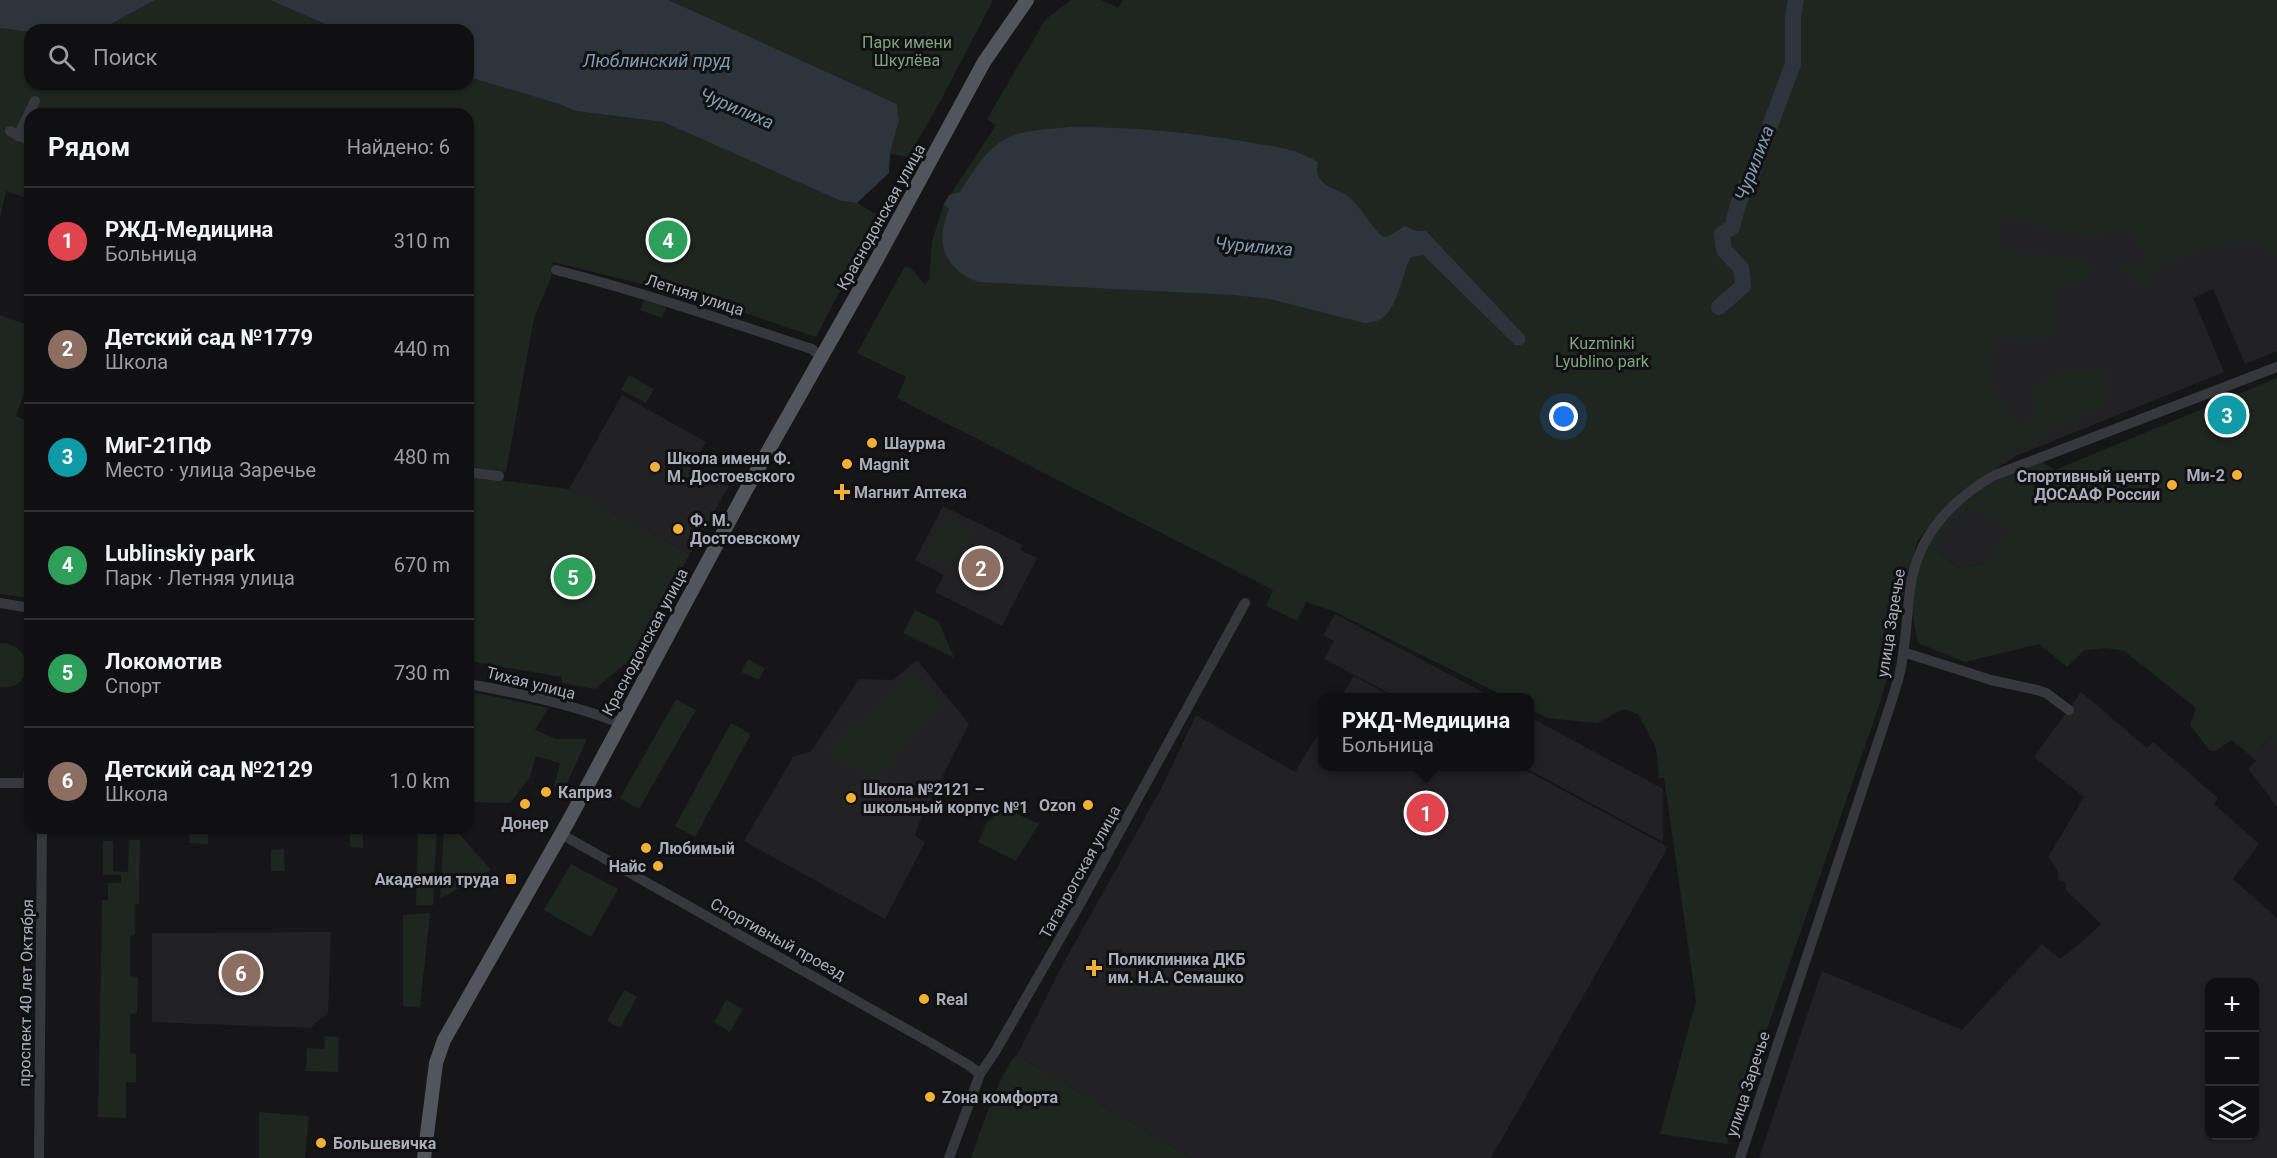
<!DOCTYPE html>
<html lang="ru">
<meta charset="utf-8">
<style>
:root{--surface:#101012;--page:#1e1e20;--text:#f1f3f6;--muted:#9c9d9f;--line:#303032;--accent:#2563eb}
body{margin:0;font-family:Roboto,sans-serif;background:var(--page);color:var(--text)}
.controls{position:absolute;right:18px;bottom:18px;display:grid;overflow:hidden;border-radius:12px;box-shadow:0 2px 4px #0004}
.controls button{width:54px;height:54px;display:grid;place-items:center;padding:0;border:0;border-bottom:2px solid var(--line);background:var(--surface);color:var(--text);font:30px sans-serif}
.you{position:absolute;left:1564px;top:417px;width:21px;height:21px;margin:-15px;border:4px solid #fff;border-radius:50%;background:#1a73e8;box-shadow:0 0 0 9px #1a73e833}
.badge{display:grid;place-items:center;width:39px;height:39px;border-radius:50%;background:var(--accent);color:#fff;font-size:20px;font-weight:700}
.pin{position:absolute;translate:-50% -50%;border:3px solid #fff;box-shadow:0 2px 6px #0006}
.popup{position:absolute;left:1318px;top:693px;width:216px;height:78px;box-sizing:border-box;display:grid;place-content:center;border-radius:12px;background:var(--surface);filter:drop-shadow(0 2px 4px #0005);font-size:20px;white-space:nowrap;color:var(--muted)}
.popup b{font-size:22px;color:var(--text)}
.popup::after{content:'';position:absolute;left:50%;top:100%;margin-left:-12px;border:12px solid transparent;border-top-color:var(--surface)}
.list{margin:0;padding:0;list-style:none}
h2{display:flex;justify-content:space-between;align-items:center;height:78px;margin:0;padding:0 24px;font-size:26px}
h2 small{font-size:20px;font-weight:400;color:var(--muted)}
.list li{display:grid;grid-template-columns:39px 1fr auto;gap:18px;align-items:center;box-sizing:border-box;height:108px;padding:0 24px;border-top:2px solid var(--line)}
.list b{display:block;font-size:22px;white-space:nowrap}
.list p{margin:0;font-size:20px;white-space:nowrap;color:var(--muted)}
.list em{font-size:20px;font-style:normal;color:var(--muted)}
.icon{flex:none;width:33px;height:33px;fill:none;stroke:currentColor;stroke-width:2;stroke-linecap:round;stroke-linejoin:round}
.map{position:relative;flex:none;width:2277px;height:1158px;overflow:hidden}
.search{position:absolute;background:var(--surface);box-shadow:0 2px 4px #0004;left:24px;top:24px;width:450px;height:66px;display:flex;align-items:center;gap:15px;box-sizing:border-box;padding:0 21px;border-radius:18px;color:var(--muted);font-size:22px}
.panel{position:absolute;background:var(--surface);box-shadow:0 2px 4px #0004;left:24px;top:108px;width:450px;height:726px;border-radius:18px}
.map>svg:first-child{display:block}
</style>
<div class="map">
<svg width="2277" height="1158" viewBox="0 0 2277 1158">
<rect width="100%" height="100%" fill="#161618"/>
<!-- built -->
<path fill="#222225" fill-rule="evenodd" d="M 2277,65 L 2277,351 L 2245,364 L 2213,289 L 2193,298 L 2224,372 L 2016,456 L 1986,440 L 1946,274 L 2057,77 Z
M 622,395 L 706,442 L 691,467 L 729,486 L 690,554 L 569,489 Z
M 943,506 L 1022,545 L 1020,550 L 1037,558 L 1002,626 L 935,592 L 944,575 L 915,560 Z
M 1966,508 L 1991,518 L 2010,529 L 1988,563 L 1958,568 L 1932,547 L 1952,520 L 1958,519 Z
M 1335,614 L 1492,697 L 1396,697 L 1324,659 L 1334,641 L 1323,635 Z
M 917,660 L 969,724 L 919,823 L 915,836 L 925,842 L 885,919 L 744,841 L 793,757 L 811,751 L 859,679 L 893,680 Z
M 1354,676 L 1393,697 L 1341,697 Z
M 2081,692 L 2147,748 L 2153,742 L 2218,798 L 2214,804 L 2259,844 L 2233,879 L 2277,918 L 2277,1158 L 1759,1158 L 1822,971 L 1962,1030 L 2042,944 L 2060,959 L 2081,943 L 2101,924 L 2066,890 L 2065,882 L 2058,880 L 2058,871 L 2048,857 L 2084,797 L 2034,757 ZM 2210,982 L 2254,982 L 2254,1136 L 2210,1136 Z
M 1196,715 L 1295,772 L 1322,728 L 1322,766 L 1520,767 L 1668,847 L 1491,1158 L 1191,1158 L 1017,1055 L 1063,964 L 1161,789 Z
M 1530,717 L 1663,789 L 1663,842 L 1524,767 L 1530,766 Z
M 2269,737 L 2277,741 L 2277,807 L 2248,768 L 2256,761 L 2253,758 Z
M 331,932 L 328,1013 L 310,1028 L 152,1022 L 152,933 Z"/>
<!-- green -->
<path fill="#1e261f" fill-rule="evenodd" d="M 155,0 L 270,0 L 339,30 L 100,30 Z
M 669,0 L 993,0 L 941,100 L 908,157 L 890,154 L 899,120 L 897,104 Z
M 1071,0 L 1101,0 L 1118,8 L 1123,0 L 2277,0 L 2277,255 L 2271,255 L 2255,242 L 2225,244 L 2204,248 L 2152,270 L 2145,286 L 2133,282 L 2117,263 L 2143,266 L 2145,251 L 2132,235 L 2119,229 L 2096,236 L 2034,226 L 2016,218 L 2003,218 L 1996,249 L 2089,260 L 2090,275 L 2053,292 L 2053,337 L 2001,340 L 1984,368 L 1999,401 L 2017,424 L 2037,416 L 2030,391 L 2052,375 L 2073,369 L 2087,372 L 2102,365 L 2109,377 L 2103,407 L 2062,425 L 2013,453 L 2016,456 L 1969,486 L 1941,511 L 1918,540 L 1908,572 L 1891,665 L 1880,703 L 1727,1144 L 1660,1134 L 1696,1001 L 1664,778 L 1659,778 L 1656,748 L 1638,714 L 1624,709 L 1597,723 L 1547,718 L 1530,709 L 1530,698 L 1506,697 L 1333,611 L 1306,602 L 1297,621 L 1266,606 L 1273,590 L 897,398 L 906,377 L 857,353 L 905,266 L 912,269 L 925,285 L 929,280 L 932,241 L 944,204 L 996,125 L 987,119 L 1045,20 Z
M 0,28 L 30,32 L 30,84 L 468,84 L 468,77 L 559,104 L 575,111 L 663,122 L 841,201 L 857,203 L 883,218 L 855,262 L 816,337 L 710,301 L 553,262 L 551,278 L 534,318 L 506,472 L 468,466 L 468,114 L 30,114 L 30,199 L 6,191 L 0,218 Z
M 644,300 L 666,307 L 662,318 L 640,310 Z
M 0,315 L 30,326 L 30,376 L 16,416 L 30,422 L 30,598 L 0,594 Z
M 629,375 L 654,389 L 646,403 L 621,390 Z
M 2277,378 L 2277,741 L 2269,737 L 2253,758 L 2232,740 L 2215,751 L 2210,751 L 2190,725 L 2196,708 L 2124,651 L 2107,648 L 2085,650 L 2067,667 L 2039,644 L 1965,662 L 1918,643 C 1900,574 1934,515 1995,481 C 2009,473 2027,468 2042,462 L 2055,470 ZM 1966,508 L 1991,518 L 2009,529 L 1988,563 L 1958,568 L 1932,547 L 1952,520 L 1958,519 Z
M 468,476 L 569,489 L 690,554 L 634,656 L 595,689 L 562,683 L 562,677 L 468,661 Z
M 944,517 L 971,531 L 951,569 L 924,555 Z
M 915,610 L 939,622 L 954,658 L 903,633 Z
M 4,643 C 38,649 30,692 0,687 L 0,644 Z
M 748,659 L 765,668 L 759,680 L 741,672 Z
M 913,672 L 943,707 L 874,780 L 825,751 Z
M 468,691 L 548,708 L 535,730 L 556,739 L 587,739 L 565,788 L 554,787 L 560,763 L 536,756 L 530,777 L 510,803 L 468,802 Z
M 676,699 L 696,710 L 639,809 L 620,798 Z
M 731,723 L 751,734 L 695,837 L 675,826 Z
M 1002,807 L 1039,824 L 1016,861 L 978,842 L 987,823 Z
M 190,828 L 208,828 L 208,844 L 189,843 Z
M 350,828 L 363,828 L 363,848 L 350,847 Z
M 418,828 L 437,828 L 433,905 L 416,905 Z
M 444,828 L 454,828 L 491,870 L 440,899 Z
M 129,840 L 140,840 L 139,904 L 135,904 L 135,935 L 130,936 L 130,976 L 138,977 L 137,1013 L 130,1014 L 130,1053 L 136,1054 L 136,1082 L 126,1082 L 126,1118 L 98,1117 L 102,900 L 108,900 L 108,883 L 121,883 L 121,875 L 103,875 L 103,841 L 113,841 L 113,871 L 128,872 Z
M 284,849 L 285,871 L 271,871 L 271,850 Z
M 571,864 L 618,889 L 591,937 L 544,910 Z
M 430,913 L 420,1007 L 403,1006 L 403,915 Z
M 624,990 L 637,997 L 620,1028 L 607,1021 Z
M 726,1000 L 743,1009 L 730,1032 L 714,1022 Z
M 325,1036 L 339,1037 L 338,1072 L 306,1071 L 307,1048 L 324,1049 Z
M 1017,1055 L 1191,1158 L 971,1158 C 979,1137 1001,1067 1017,1055 Z
M 259,1112 L 309,1116 L 305,1158 L 259,1158 Z"/>
<!-- water -->
<path fill="#2c353c" d="M 0,0 L 155,0 L 100,30 L 30,30 L 30,32 L 0,28 Z
M 270,0 L 669,0 L 897,104 L 899,120 L 890,154 L 889,173 L 857,203 L 841,201 L 663,122 L 575,111 L 559,104 L 468,77 L 468,30 L 339,30 Z
M 1071,127 C 1131,127 1189,132 1247,142 C 1275,147 1294,148 1318,162 C 1317,169 1316,175 1321,180 C 1327,189 1337,189 1345,194 C 1361,205 1368,224 1383,237 L 1389,236 L 1405,226 L 1416,231 L 1426,231 L 1525,336 L 1525,342 L 1521,345 L 1515,345 L 1423,255 L 1411,257 C 1402,273 1398,311 1379,320 C 1375,322 1369,322 1365,323 L 1270,299 L 1234,295 L 978,282 C 943,268 935,243 949,209 L 944,204 L 949,195 L 960,192 C 996,134 1005,132 1071,127 Z"/>
<g fill="none" stroke-linecap="round" stroke-linejoin="round">
<!-- river -->
<path stroke="#2c353c" stroke-width="16" d="M 1719,307 L 1743,286 L 1741,268 L 1724,250 L 1722,234 L 1732,227 L 1739,201 L 1752,174 L 1793,64 L 1793,18 L 1796,0"/>
<!-- minor -->
<path stroke="#37383d" stroke-width="10" d="M 10,131 L 30,141
M 18,136 L 35,101
M 556,270 C 642,292 727,321 812,349 L 822,358
M 468,472 L 499,476
M 0,603 L 30,608
M 1903,652 L 1991,680 L 2037,690 L 2046,693 L 2069,710
M 468,684 C 519,693 572,704 620,723
M 0,783 L 28,783
M 28,783 L 30,750
M 561,834 L 931,1043 L 970,1066 L 980,1074
M 39,1158 L 42,828
M 949,1158 L 980,1074 L 995,1052 L 1081,902 L 1245,603
M 1740,1158 L 1887,715 C 1892,699 1898,683 1901,667 C 1906,641 1907,614 1910,589 C 1917,537 1951,500 1995,475 L 2277,367"/>
<!-- major -->
<path stroke="#53555c" stroke-width="14" d="M 424,1158 L 436,1063 L 444,1040 L 569,820 L 746,490 L 877,259 L 984,62 L 1027,0"/>
</g>
<!-- markers -->
<g fill="#f2b134" stroke="#111113" stroke-width="2">
<circle cx="872" cy="443" r="6"/>
<circle cx="847" cy="464" r="6"/>
<circle cx="655" cy="467" r="6"/>
<circle cx="2237" cy="475" r="6"/>
<circle cx="2172" cy="485" r="6"/>
<path d="M839 483h6v6h6v6h-6v6h-6v-6h-6v-6h6z"/>
<circle cx="678" cy="529" r="6"/>
<circle cx="546" cy="792" r="6"/>
<circle cx="851" cy="798" r="6"/>
<circle cx="525" cy="804" r="6"/>
<circle cx="1088" cy="805" r="6"/>
<circle cx="646" cy="848" r="6"/>
<circle cx="658" cy="866" r="6"/>
<rect x="505" y="873" width="12" height="12" rx="3"/>
<path d="M1091 959h6v6h6v6h-6v6h-6v-6h-6v-6h6z"/>
<circle cx="924" cy="999" r="6"/>
<circle cx="930" cy="1097" r="6"/>
<circle cx="321" cy="1143" r="6"/>
</g>
<g text-anchor="middle" dominant-baseline="central" stroke-width="6" stroke-linejoin="round" paint-order="stroke">
<!-- park labels -->
<g font-size="16" fill="#7fa381" stroke="#111113">
<text x="907" y="42">Парк имени<tspan x="907" dy="18">Шкулёва</tspan></text>
<text x="1602" y="343">Kuzminki<tspan x="1602" dy="18">Lyublino park</tspan></text>
</g>
<!-- street labels -->
<g font-size="16" fill="#a8adb8" stroke="#111113">
<text transform="translate(881 217) rotate(-61)">Краснодонская улица</text>
<text transform="translate(695 295) rotate(18)">Летняя улица</text>
<text transform="translate(1891 623) rotate(-81)">улица Заречье</text>
<text transform="translate(645 642) rotate(-62)">Краснодонская улица</text>
<text transform="translate(531 683) rotate(14)">Тихая улица</text>
<text transform="translate(1080 872) rotate(-61)">Таганрогская улица</text>
<text transform="translate(778 939) rotate(29)">Спортивный проезд</text>
<text transform="translate(26 993) rotate(-89)">проспект 40 лет Октября</text>
<text transform="translate(1748 1084) rotate(-72)">улица Заречье</text>
</g>
<!-- poi labels -->
<g font-size="16" font-weight="bold" fill="#a8adb8" stroke="#111113" text-anchor="start">
<text x="884" y="443">Шаурма</text>
<text x="667" y="458">Школа имени Ф.<tspan x="667" dy="18">М. Достоевского</tspan></text>
<text x="859" y="464">Magnit</text>
<text x="2225" y="475" text-anchor="end">Ми-2</text>
<text x="2160" y="476" text-anchor="end">Спортивный центр<tspan x="2160" dy="18">ДОСААФ России</tspan></text>
<text x="854" y="492">Магнит Аптека</text>
<text x="690" y="520">Ф. М.<tspan x="690" dy="18">Достоевскому</tspan></text>
<text x="863" y="789">Школа №2121 –<tspan x="863" dy="18">школьный корпус №1</tspan></text>
<text x="558" y="792">Каприз</text>
<text x="1076" y="805" text-anchor="end">Ozon</text>
<text x="525" y="823" text-anchor="middle">Донер</text>
<text x="658" y="848">Любимый</text>
<text x="646" y="866" text-anchor="end">Найс</text>
<text x="499" y="879" text-anchor="end">Академия труда</text>
<text x="1108" y="959">Поликлиника ДКБ<tspan x="1108" dy="18">им. Н.А. Семашко</tspan></text>
<text x="936" y="999">Real</text>
<text x="942" y="1097">Zона комфорта</text>
<text x="333" y="1143">Большевичка</text>
</g>
<!-- water labels -->
<g font-size="18" font-style="italic" fill="#7f9bb3" stroke="#111113">
<text x="657" y="60">Люблинский пруд</text>
<text transform="translate(737 108) rotate(23)">Чурилиха</text>
<text transform="translate(1754 163) rotate(-69)">Чурилиха</text>
<text transform="translate(1254 246) rotate(5)">Чурилиха</text>
</g>
</g>
</svg>
<div class="controls">
<button>+</button>
<button>−</button>
<button><svg class="icon" aria-label="layers" viewBox="0 0 24 24"><path d="M12 4l9 5-9 5-9-5zM3 14l9 5 9-5"/></svg></button>
</div>
<div class="you"></div>
<div class="pin badge" style="left:1426px;top:813px;background:#e0444e">1</div>
<div class="popup"><b>РЖД-Медицина</b>Больница</div>
<div class="pin badge" style="left:981px;top:568px;background:#8d6e63">2</div>
<div class="pin badge" style="left:2227px;top:415px;background:#0f9aa8">3</div>
<div class="pin badge" style="left:668px;top:240px;background:#2e9e5b">4</div>
<div class="pin badge" style="left:573px;top:577px;background:#2e9e5b">5</div>
<div class="pin badge" style="left:241px;top:973px;background:#8d6e63">6</div>
<div class="search"><svg class="icon" aria-label="search" viewBox="0 0 24 24"><circle cx="10" cy="10" r="6"/><path d="M15 15l6 6"/></svg>Поиск</div>
<section class="panel">
<h2>Рядом<small>Найдено: 6</small></h2>
<ul class="list">
<li><span class="badge" style="background:#e0444e">1</span><div><b>РЖД-Медицина</b><p>Больница</p></div><em>310 m</em></li>
<li><span class="badge" style="background:#8d6e63">2</span><div><b>Детский сад №1779</b><p>Школа</p></div><em>440 m</em></li>
<li><span class="badge" style="background:#0f9aa8">3</span><div><b>МиГ-21ПФ</b><p>Место · улица Заречье</p></div><em>480 m</em></li>
<li><span class="badge" style="background:#2e9e5b">4</span><div><b>Lublinskiy park</b><p>Парк · Летняя улица</p></div><em>670 m</em></li>
<li><span class="badge" style="background:#2e9e5b">5</span><div><b>Локомотив</b><p>Спорт</p></div><em>730 m</em></li>
<li><span class="badge" style="background:#8d6e63">6</span><div><b>Детский сад №2129</b><p>Школа</p></div><em>1.0 km</em></li>
</ul>
</section>
</div>
